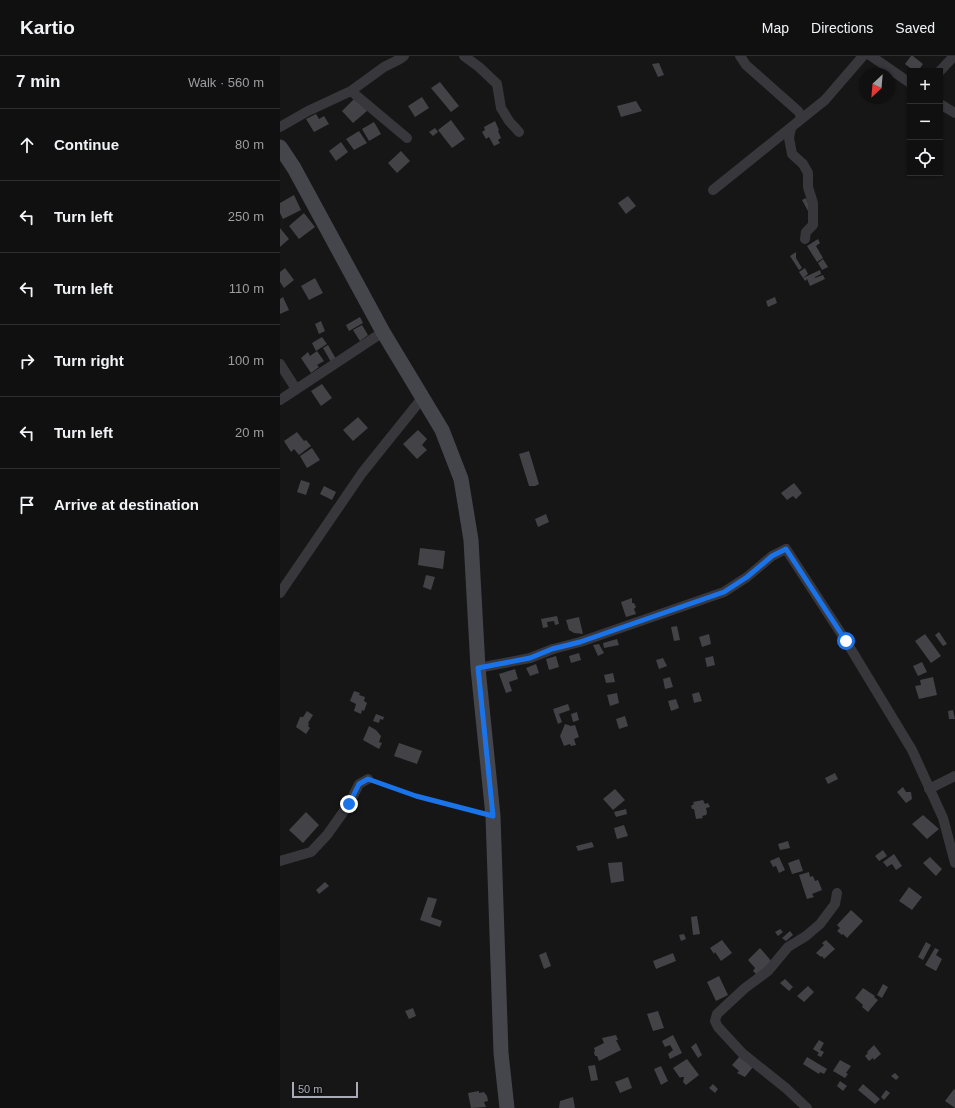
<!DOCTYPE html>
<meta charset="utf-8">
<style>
:root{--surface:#101011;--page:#19191a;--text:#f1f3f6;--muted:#9c9d9f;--line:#303031}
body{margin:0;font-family:Helvetica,sans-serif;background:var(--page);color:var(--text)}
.controls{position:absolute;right:12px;top:12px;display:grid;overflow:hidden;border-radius:0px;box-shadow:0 1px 3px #0004}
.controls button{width:36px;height:36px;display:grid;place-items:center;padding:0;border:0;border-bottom:1px solid var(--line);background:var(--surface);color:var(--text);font:20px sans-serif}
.compass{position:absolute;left:579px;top:12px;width:36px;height:36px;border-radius:50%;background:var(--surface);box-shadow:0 1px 3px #0004;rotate:206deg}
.scale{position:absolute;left:12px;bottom:10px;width:66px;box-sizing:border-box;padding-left:4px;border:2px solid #a9abb6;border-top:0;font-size:11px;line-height:14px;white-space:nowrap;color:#a9abb6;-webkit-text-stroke:3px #111112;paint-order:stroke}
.stop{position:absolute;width:12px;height:12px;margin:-9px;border:3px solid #1a73e8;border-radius:50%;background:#fff}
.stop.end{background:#1a73e8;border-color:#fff;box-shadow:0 1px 4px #0008}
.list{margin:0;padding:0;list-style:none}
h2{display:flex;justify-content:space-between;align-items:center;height:52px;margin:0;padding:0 16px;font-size:17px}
h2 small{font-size:13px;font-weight:400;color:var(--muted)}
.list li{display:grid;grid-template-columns:26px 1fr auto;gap:12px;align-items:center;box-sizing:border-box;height:72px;padding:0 16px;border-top:1px solid var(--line)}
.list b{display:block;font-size:15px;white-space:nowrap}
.list em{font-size:13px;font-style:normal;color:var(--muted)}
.icon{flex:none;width:22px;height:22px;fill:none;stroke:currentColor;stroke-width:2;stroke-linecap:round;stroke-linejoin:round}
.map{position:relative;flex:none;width:675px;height:1052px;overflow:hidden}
header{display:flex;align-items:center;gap:24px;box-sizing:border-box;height:56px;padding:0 20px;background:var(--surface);border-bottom:1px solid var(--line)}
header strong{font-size:19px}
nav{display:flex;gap:22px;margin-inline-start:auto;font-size:14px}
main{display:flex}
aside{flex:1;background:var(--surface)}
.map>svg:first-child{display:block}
</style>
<header>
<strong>Kartio</strong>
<nav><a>Map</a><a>Directions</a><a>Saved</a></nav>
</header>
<main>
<aside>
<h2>7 min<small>Walk · 560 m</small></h2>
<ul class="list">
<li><svg class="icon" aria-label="ahead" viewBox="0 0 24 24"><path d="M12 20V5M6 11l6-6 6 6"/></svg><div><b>Continue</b></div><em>80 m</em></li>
<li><svg class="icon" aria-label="left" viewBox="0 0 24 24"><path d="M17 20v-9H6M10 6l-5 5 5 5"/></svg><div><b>Turn left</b></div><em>250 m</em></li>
<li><svg class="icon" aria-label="left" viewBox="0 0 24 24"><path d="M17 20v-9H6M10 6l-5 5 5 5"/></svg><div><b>Turn left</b></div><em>110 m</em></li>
<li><svg class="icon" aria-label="right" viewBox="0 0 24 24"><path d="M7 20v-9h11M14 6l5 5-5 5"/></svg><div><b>Turn right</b></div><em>100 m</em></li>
<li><svg class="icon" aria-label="left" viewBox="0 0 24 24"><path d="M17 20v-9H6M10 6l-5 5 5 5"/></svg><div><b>Turn left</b></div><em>20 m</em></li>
<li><svg class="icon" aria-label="arrive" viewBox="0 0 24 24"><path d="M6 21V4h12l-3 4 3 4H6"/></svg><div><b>Arrive at destination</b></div></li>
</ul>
</aside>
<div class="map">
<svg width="675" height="1052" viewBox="0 0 675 1052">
<rect width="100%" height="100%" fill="#161617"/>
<!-- building -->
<path fill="#434347" d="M 631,0 L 633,0 L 643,8 L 638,15 L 634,15 L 625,8 Z
M 379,7 L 384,19 L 378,21 L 372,8 Z
M 160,26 L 179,50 L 171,56 L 151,32 Z
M 142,41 L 149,52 L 135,61 L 128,50 Z
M 75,42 L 87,55 L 73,67 L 62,55 Z
M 356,45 L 362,55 L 341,61 L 337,50 Z
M 36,58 L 39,63 L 44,60 L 49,68 L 34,76 L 26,63 Z
M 171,64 L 185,83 L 172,92 L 158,74 Z
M 215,65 L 219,74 L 218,75 L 221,82 L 218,84 L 220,87 L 214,90 L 209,81 L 206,83 L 202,76 L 205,74 L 204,71 Z
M 94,66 L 101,78 L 89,85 L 82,73 Z
M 155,72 L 158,76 L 153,80 L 149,76 Z
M 79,75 L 87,87 L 74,94 L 66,83 Z
M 61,86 L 68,96 L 56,105 L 49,95 Z
M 121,95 L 130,105 L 117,117 L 108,107 Z
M 14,139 L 21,154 L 3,163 L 0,157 L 0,147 Z
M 348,140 L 356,150 L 346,158 L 338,147 Z
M 526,142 L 531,154 L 528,155 L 522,144 Z
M 24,157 L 35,171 L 19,183 L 9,170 Z
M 0,172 L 9,183 L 0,191 Z
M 538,183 L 540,187 L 536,190 L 543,202 L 537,206 L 527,190 Z
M 516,196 L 516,202 L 522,212 L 519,214 L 510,200 Z
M 543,203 L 548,211 L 542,214 L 538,207 Z
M 5,212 L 14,224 L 4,232 L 0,226 L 0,216 Z
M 525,212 L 528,218 L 523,222 L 519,216 Z
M 540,214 L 541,218 L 535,221 L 535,222 L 543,219 L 545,223 L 530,230 L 527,223 L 525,225 L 523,222 Z
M 35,222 L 43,237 L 29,244 L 21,230 Z
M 3,241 L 9,254 L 0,258 L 0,243 Z
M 495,241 L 497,247 L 488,251 L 486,245 Z
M 80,261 L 83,267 L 69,275 L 66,269 Z
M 41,265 L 45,275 L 39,278 L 35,268 Z
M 82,269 L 88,279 L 80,285 L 73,274 Z
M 42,281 L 47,288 L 36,295 L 32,287 Z
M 48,289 L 56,303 L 51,306 L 43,292 Z
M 37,295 L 44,305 L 37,309 L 39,311 L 31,317 L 21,302 L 28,296 L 30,300 Z
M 42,328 L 52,342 L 41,350 L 31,335 Z
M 78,361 L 88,372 L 73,385 L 63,374 Z
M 138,374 L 147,383 L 142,389 L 147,394 L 137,403 L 123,388 Z
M 17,376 L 24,385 L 26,384 L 31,390 L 19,399 L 14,393 L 11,396 L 4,385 Z
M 32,392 L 40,404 L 27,412 L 20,400 Z
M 249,395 L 259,428 L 255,430 L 249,430 L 239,398 Z
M 21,424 L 30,427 L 26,439 L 17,436 Z
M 514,427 L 522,437 L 516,443 L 513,440 L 507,444 L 501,437 Z
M 44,430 L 56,436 L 52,444 L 40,438 Z
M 266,458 L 269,466 L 258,471 L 255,463 Z
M 140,492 L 165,495 L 163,513 L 138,509 Z
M 146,519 L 155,521 L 151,534 L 143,531 Z
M 352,542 L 352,547 L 354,547 L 356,551 L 354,553 L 356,558 L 346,561 L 341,546 Z
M 277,560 L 279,568 L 275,569 L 274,565 L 267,566 L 268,571 L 263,572 L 261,563 Z
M 299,561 L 303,578 L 294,577 L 289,574 L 286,564 Z
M 397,570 L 400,584 L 394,585 L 391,571 Z
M 659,576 L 667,588 L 663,590 L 655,579 Z
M 429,578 L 431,588 L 422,591 L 419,581 Z
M 645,578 L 661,600 L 651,607 L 635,585 Z
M 337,583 L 339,589 L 324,592 L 323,587 Z
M 319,588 L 324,597 L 318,600 L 313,589 Z
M 299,597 L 301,604 L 291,607 L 289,600 Z
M 276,600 L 279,611 L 269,614 L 266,603 Z
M 433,600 L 435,609 L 427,611 L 425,602 Z
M 383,602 L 387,610 L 379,613 L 376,604 Z
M 642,606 L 647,616 L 638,620 L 633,610 Z
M 256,608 L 259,617 L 250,620 L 246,612 Z
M 235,613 L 238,623 L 229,626 L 232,635 L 226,637 L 219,618 Z
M 333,617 L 335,626 L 326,627 L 324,619 Z
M 390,621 L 393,631 L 385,633 L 383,623 Z
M 653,621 L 657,639 L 639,643 L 635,630 L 641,629 L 640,624 Z
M 74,635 L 80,637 L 79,639 L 85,641 L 84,645 L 87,647 L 84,655 L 82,654 L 81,658 L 74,655 L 76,648 L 70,645 Z
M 419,636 L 422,645 L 414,647 L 412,638 Z
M 337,637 L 339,647 L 330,650 L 327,639 Z
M 396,643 L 399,652 L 391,655 L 388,645 Z
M 288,648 L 290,654 L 279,658 L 282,666 L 278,668 L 273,653 Z
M 673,654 L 675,663 L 669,663 L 668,655 Z
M 27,655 L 33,659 L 28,667 L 29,668 L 28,670 L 30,672 L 26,678 L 16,671 L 20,661 L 23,661 Z
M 297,656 L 299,664 L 293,666 L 291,658 Z
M 96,658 L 104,661 L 103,664 L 100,663 L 99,667 L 93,665 Z
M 345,660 L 348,670 L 339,673 L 336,663 Z
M 285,668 L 291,670 L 295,669 L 299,681 L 294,683 L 296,689 L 291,690 L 290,688 L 284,690 L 280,680 Z
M 89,670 L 96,674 L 101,680 L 99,686 L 102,687 L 99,693 L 83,684 Z
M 119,687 L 142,695 L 137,708 L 114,700 Z
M 555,717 L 558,723 L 548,728 L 545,722 Z
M 623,731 L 626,736 L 631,736 L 632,743 L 626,747 L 617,736 Z
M 335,733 L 345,744 L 333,754 L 323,743 Z
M 423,744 L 425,748 L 428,747 L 430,751 L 426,752 L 427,757 L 426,759 L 422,760 L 423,762 L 416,763 L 414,753 L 412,753 L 411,750 L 414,748 L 413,746 Z
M 346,753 L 347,758 L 336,761 L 334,756 Z
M 26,756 L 39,769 L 23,787 L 9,774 Z
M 643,759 L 659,773 L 647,783 L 632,768 Z
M 344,769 L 348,780 L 337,783 L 334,772 Z
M 508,785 L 510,792 L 500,794 L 498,788 Z
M 312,786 L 314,791 L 298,795 L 296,790 Z
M 603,794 L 607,800 L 599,805 L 595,800 Z
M 614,798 L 622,810 L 616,814 L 612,808 L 607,811 L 603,806 Z
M 499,801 L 505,814 L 499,817 L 496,810 L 493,811 L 490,805 Z
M 650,801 L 662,813 L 656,820 L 643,807 Z
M 519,803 L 523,815 L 512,818 L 508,807 Z
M 342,806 L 344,825 L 331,827 L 328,807 Z
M 529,816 L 530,821 L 533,820 L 535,825 L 538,824 L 542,834 L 532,838 L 534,841 L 527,843 L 519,819 Z
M 45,826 L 49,830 L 39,838 L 36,834 Z
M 629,831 L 642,841 L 632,854 L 619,845 Z
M 148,841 L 157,843 L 151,861 L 162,865 L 160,871 L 140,864 Z
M 571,854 L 583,865 L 567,882 L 563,878 L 562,879 L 557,875 L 560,872 L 557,869 Z
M 417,860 L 420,878 L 413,879 L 411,861 Z
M 500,873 L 503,876 L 498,880 L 495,876 Z
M 510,875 L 513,879 L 506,885 L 502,882 Z
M 404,878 L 406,883 L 401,885 L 399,879 Z
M 442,884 L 452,897 L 441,905 L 435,896 L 434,898 L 430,892 Z
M 546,884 L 555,893 L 544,903 L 542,900 L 541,901 L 536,897 L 544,889 L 542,887 Z
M 646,886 L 651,889 L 643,904 L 638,901 Z
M 480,892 L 493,907 L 477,919 L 473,915 L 475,912 L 468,904 Z
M 655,892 L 659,894 L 656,899 L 662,903 L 656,915 L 645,909 Z
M 266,896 L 271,910 L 264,913 L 259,899 Z
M 393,897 L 396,905 L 376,913 L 373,905 Z
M 439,920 L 448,939 L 436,945 L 427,926 Z
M 505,923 L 513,931 L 509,935 L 500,927 Z
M 603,928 L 608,931 L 602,942 L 597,939 Z
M 528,930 L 534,936 L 524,946 L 517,940 Z
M 583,932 L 595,940 L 594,941 L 598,944 L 588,956 L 582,951 L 583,949 L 575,942 Z
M 133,952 L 136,960 L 129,963 L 125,955 Z
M 378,955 L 384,972 L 373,975 L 367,958 Z
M 336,979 L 338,984 L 336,984 L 341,994 L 319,1005 L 317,1000 L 315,1000 L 314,996 L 315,995 L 314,992 L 324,987 L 322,982 Z
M 393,979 L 402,997 L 390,1003 L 388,998 L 393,994 L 390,989 L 385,991 L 382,985 Z
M 539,984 L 544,987 L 540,994 L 544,996 L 541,1001 L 537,999 L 539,997 L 533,993 Z
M 416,987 L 422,999 L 418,1002 L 411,991 Z
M 594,989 L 601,998 L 594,1004 L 593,1002 L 589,1005 L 585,1000 L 588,997 L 587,996 Z
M 460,1000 L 473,1011 L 465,1021 L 457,1017 L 459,1015 L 452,1009 Z
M 527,1001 L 547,1013 L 544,1018 L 540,1016 L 539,1018 L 523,1008 Z
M 407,1003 L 419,1019 L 406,1029 L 403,1026 L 404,1021 L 401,1021 L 400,1022 L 393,1012 Z
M 560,1004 L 571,1010 L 566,1017 L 568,1018 L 565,1022 L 553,1015 Z
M 315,1009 L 318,1024 L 311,1025 L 308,1010 Z
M 381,1010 L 388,1025 L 381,1029 L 374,1013 Z
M 615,1017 L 619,1021 L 616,1024 L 611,1020 Z
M 348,1021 L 352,1032 L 340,1037 L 335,1026 Z
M 560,1025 L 567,1030 L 563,1035 L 557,1030 Z
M 433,1028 L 438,1033 L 435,1037 L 429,1032 Z
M 583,1028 L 600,1043 L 595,1048 L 578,1034 Z
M 674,1033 L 675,1034 L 675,1052 L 665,1045 Z
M 606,1034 L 610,1037 L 604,1044 L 601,1041 Z
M 199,1035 L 199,1037 L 204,1036 L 207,1040 L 208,1045 L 204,1046 L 206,1051 L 191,1052 L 188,1037 Z
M 293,1041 L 295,1052 L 279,1052 L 280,1045 Z"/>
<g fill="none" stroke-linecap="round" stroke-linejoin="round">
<!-- path -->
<path stroke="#3d3e43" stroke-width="1.5" stroke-dasharray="2 3" stroke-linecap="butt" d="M 97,726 L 136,740 L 201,757"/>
<!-- street -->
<path stroke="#37373c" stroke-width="10" d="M 184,0 L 199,11 L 217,28 L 221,52 L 229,65 L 239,76
M 460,0 L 466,9 L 518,55 L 521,60 L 519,65
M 591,0 L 630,27
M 660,15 L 674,0
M 71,35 L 127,82
M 660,48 L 675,57
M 0,71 L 28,55 L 71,35 L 104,11 L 120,3 L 124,0
M 511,72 L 509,82 L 512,98 L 523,108 L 528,117 L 528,131 L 533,147 L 533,169 L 526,176 L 525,183
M 433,134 L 545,44 L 583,0
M 0,308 L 16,333
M 0,344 L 103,276
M 0,537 L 82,417 L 143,341
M 198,612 L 250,602 L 273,593 L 300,586 L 444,536 L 467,521 L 492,500 L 506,493 L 566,585 L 632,694 L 663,762 L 675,807
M 649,733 L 675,720
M 0,805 L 31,796 L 47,779 L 69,748 L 79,728 L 88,723
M 527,1052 L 507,1033 L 462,997 L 438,971 L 435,965 L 437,958 L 465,932 L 488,915 L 508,891 L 526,880 L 540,868 L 555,848 L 557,837"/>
<!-- secondary -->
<path stroke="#45464c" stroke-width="15" d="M 0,91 L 14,112 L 103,276 L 162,374 L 181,423 L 191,484 L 198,612 L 213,760 L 221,997 L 227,1052"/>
</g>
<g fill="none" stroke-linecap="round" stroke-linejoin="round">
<!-- route -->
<path stroke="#1a73e8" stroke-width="5" d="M 69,748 L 79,728 L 88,723 L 136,740 L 213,760 L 198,612 L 250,602 L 272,593 L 300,586 L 444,536 L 467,521 L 492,500 L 506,493 L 566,585"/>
</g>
</svg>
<div class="controls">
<button>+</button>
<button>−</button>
<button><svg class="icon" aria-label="locate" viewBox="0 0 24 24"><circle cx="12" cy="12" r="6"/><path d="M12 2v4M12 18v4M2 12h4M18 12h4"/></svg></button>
</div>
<svg class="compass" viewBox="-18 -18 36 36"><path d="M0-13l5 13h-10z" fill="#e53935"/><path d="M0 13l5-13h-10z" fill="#9c9d9f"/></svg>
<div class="scale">50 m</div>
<div class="stop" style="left:566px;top:585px"></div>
<div class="stop end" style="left:69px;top:748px"></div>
</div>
</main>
